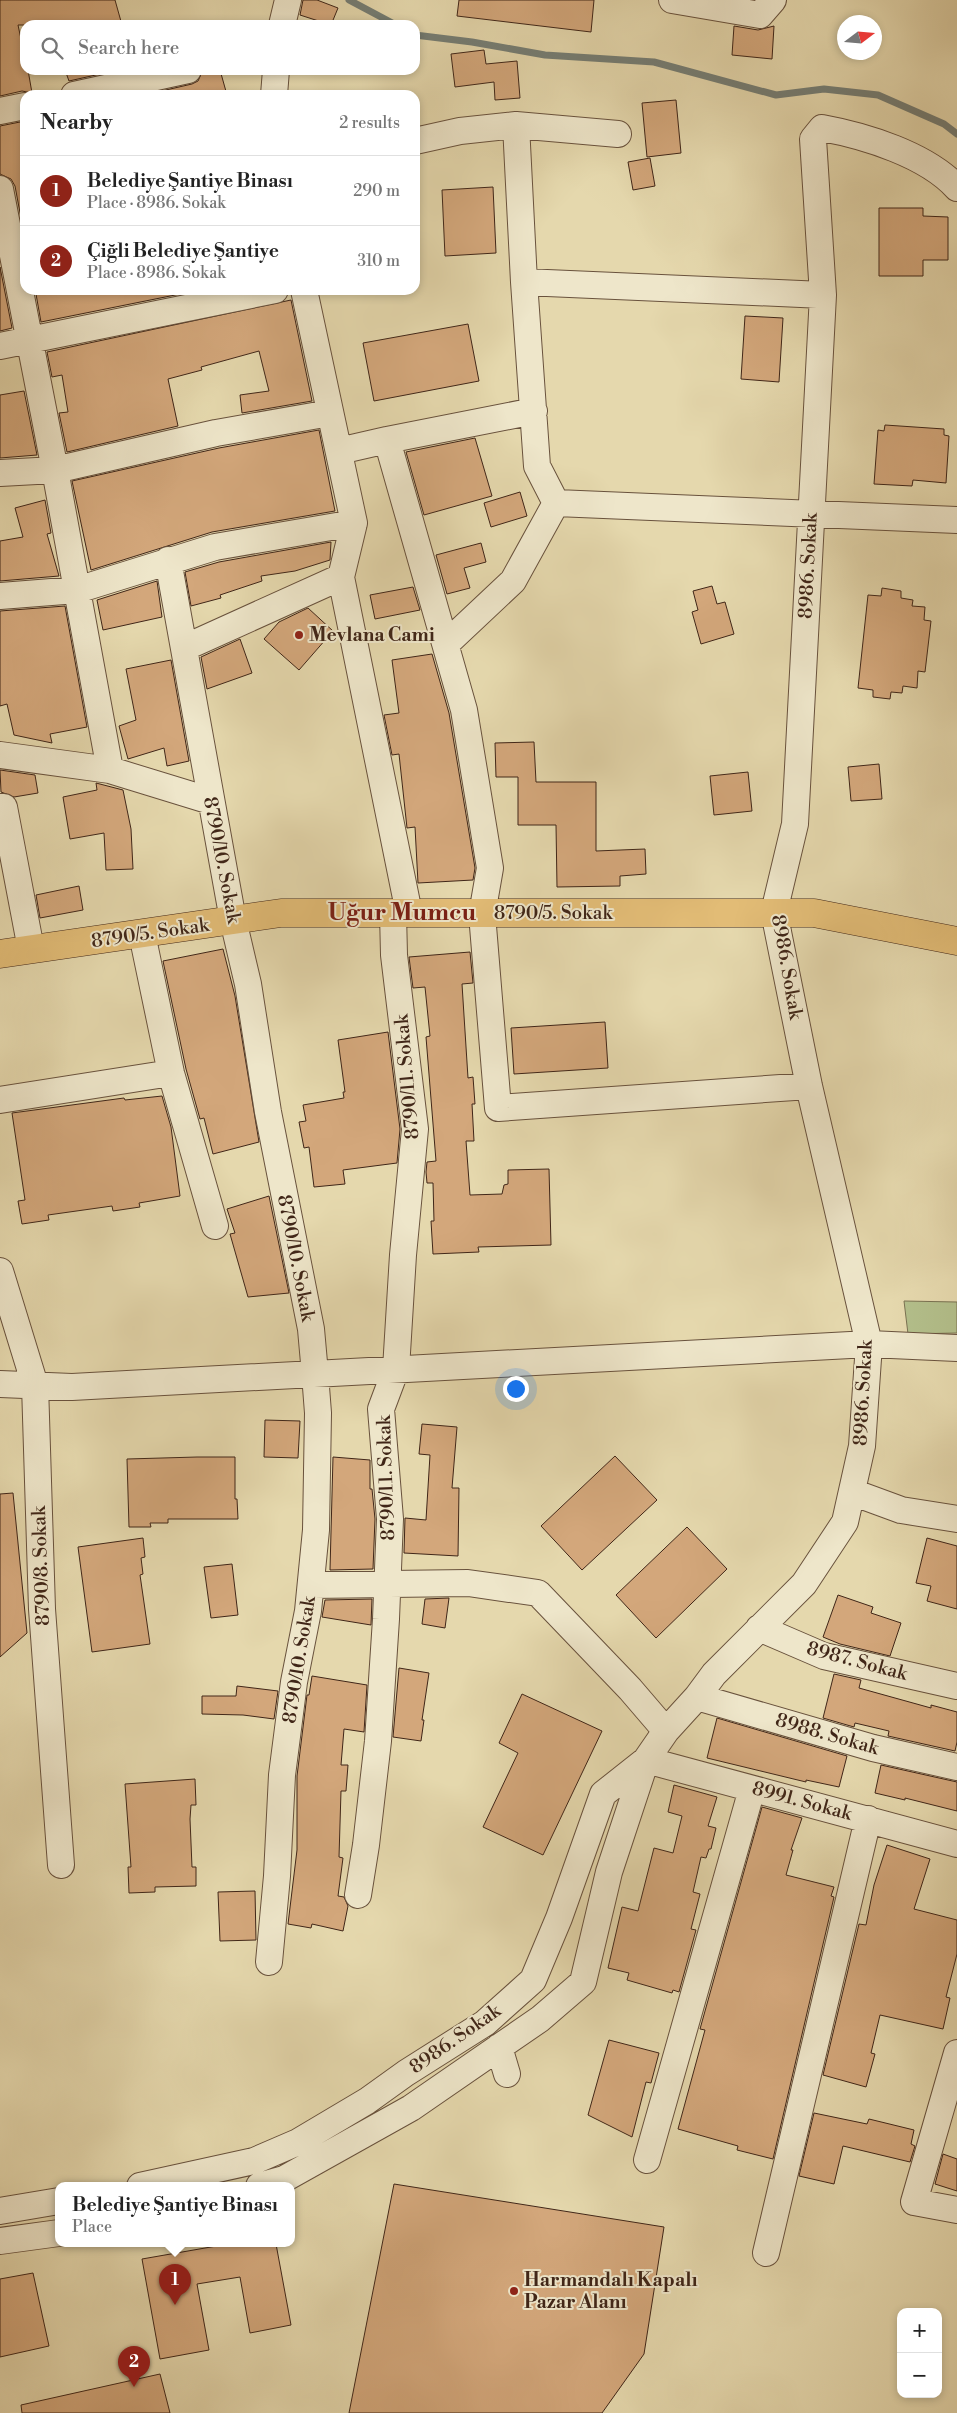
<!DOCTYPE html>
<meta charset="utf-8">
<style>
:root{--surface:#fff;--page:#f2f2f2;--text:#222;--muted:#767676;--line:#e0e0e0;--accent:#8f2418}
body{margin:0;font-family:"Libre Bodoni",serif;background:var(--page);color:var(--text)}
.controls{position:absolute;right:15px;bottom:15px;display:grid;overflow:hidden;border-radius:10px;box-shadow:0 2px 8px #0003}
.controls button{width:45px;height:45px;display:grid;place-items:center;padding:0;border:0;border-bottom:1px solid var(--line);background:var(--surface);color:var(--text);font:25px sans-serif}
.compass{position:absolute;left:837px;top:15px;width:45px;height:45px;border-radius:50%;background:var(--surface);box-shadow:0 2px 8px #0003;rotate:74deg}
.you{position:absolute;left:515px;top:1388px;width:18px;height:18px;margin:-12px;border:4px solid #fff;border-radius:50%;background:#1a73e8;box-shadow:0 0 0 8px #1a73e833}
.badge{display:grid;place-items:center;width:32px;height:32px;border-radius:50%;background:var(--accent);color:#fff;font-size:16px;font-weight:700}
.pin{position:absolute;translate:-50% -41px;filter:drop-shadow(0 1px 2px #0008)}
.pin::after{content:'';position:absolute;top:26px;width:18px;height:15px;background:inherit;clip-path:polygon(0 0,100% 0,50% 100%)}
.popup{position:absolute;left:55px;top:2182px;width:240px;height:65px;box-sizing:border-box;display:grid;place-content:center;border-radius:10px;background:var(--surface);filter:drop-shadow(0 1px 4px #0005);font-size:16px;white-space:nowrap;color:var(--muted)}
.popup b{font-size:19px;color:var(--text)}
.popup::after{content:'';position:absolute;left:50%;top:100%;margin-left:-10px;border:10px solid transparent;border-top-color:var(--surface)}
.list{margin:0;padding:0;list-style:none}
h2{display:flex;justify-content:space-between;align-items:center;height:65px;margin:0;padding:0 20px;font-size:21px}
h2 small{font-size:16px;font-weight:400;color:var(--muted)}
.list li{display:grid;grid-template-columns:32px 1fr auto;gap:15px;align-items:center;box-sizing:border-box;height:70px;padding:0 20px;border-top:1px solid var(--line)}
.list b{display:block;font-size:19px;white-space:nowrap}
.list p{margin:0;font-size:16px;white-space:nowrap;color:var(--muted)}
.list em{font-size:16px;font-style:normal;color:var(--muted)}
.icon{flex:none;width:28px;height:28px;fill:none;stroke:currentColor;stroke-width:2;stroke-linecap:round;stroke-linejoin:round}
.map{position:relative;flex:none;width:957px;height:2413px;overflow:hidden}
.search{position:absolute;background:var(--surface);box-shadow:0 2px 8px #0003;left:20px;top:20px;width:400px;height:55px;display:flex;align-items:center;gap:12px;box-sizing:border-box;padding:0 18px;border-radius:15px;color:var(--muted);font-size:19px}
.panel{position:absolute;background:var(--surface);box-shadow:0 2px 8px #0003;left:20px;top:90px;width:400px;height:205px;border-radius:15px}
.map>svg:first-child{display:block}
</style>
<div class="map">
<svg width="957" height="2413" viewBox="0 0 957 2413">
<rect width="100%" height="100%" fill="#e5d8ad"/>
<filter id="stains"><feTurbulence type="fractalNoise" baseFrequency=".004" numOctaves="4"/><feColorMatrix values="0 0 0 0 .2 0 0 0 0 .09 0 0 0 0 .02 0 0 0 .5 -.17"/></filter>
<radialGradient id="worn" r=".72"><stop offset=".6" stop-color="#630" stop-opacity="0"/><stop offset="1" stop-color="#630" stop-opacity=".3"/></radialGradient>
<!-- green -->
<path fill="#b3bf8b" stroke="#7a7252" d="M 904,1301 L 957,1302 L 957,1333 L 908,1334 Z"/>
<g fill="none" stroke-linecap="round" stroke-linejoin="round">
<!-- stream -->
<path stroke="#757e75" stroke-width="7" d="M 349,0 L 396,25
M 415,35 L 472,42 L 545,55 L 654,62 L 776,95 L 824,89 L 878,95 L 944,124 L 957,134"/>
</g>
<!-- building -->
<path fill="#d3a77b" stroke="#402618" d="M 0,0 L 115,0 L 122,25 L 18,25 L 25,58 L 25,70 L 28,70 L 32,93 L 22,91 L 0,96 Z
M 303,0 L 317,0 L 338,8 L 331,25 L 300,15 Z
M 459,0 L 594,0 L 591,32 L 457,16 Z
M 734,26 L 758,30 L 774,26 L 772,59 L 732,55 Z
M 484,50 L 486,64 L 517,61 L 520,98 L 495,100 L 494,82 L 455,87 L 451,54 Z
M 65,70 L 118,70 L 69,81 Z
M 203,70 L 220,70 L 227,95 L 144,95 L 192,84 L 198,81 Z
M 676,100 L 681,153 L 647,157 L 642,103 Z
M 25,121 L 25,217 L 21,218 L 15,186 L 11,179 L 0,174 L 0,126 Z
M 650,158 L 655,186 L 633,190 L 628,162 Z
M 493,187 L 496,253 L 445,256 L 442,190 Z
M 879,208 L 923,208 L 923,216 L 948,217 L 948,260 L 923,260 L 923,276 L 879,276 Z
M 0,267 L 12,328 L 0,331 Z
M 53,290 L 200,290 L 41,322 L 36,294 Z
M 291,300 L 312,401 L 242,413 L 240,395 L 269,391 L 259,351 L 201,367 L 202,370 L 168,379 L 178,426 L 67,452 L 59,413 L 68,412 L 62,375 L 52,377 L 47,352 Z
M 745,316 L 783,318 L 779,382 L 741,379 Z
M 468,324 L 479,381 L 374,401 L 363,343 Z
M 24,391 L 37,455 L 0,458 L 0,395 Z
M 885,425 L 944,429 L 944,435 L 949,436 L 946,483 L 913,480 L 912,486 L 874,484 L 878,430 L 884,431 Z
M 319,430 L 335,511 L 212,532 L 91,570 L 72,481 L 219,448 Z
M 475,438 L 492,496 L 424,515 L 406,452 Z
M 520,492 L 527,516 L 491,527 L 484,503 Z
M 45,500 L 51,533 L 47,534 L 59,576 L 0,581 L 0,541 L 23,537 L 15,508 Z
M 331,542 L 330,560 L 295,571 L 261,576 L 262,581 L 220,595 L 221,598 L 191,606 L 185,572 L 219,562 Z
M 481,543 L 486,562 L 464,568 L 470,588 L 447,594 L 436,555 Z
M 157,581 L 162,617 L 103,630 L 97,600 Z
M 712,586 L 717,604 L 725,602 L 734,634 L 701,644 L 692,612 L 698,610 L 693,591 Z
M 413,587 L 420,610 L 375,619 L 370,595 Z
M 882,588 L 901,591 L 901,598 L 913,600 L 912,606 L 925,607 L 924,620 L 931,621 L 925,672 L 918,671 L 917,688 L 903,686 L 902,693 L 891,692 L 890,699 L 873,697 L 873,690 L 858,688 L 868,595 L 881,596 Z
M 65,606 L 87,727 L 50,734 L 52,743 L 14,735 L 7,704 L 0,706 L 0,611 Z
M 308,608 L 333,631 L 299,670 L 264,639 L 279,622 Z
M 240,639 L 252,673 L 207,689 L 201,657 Z
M 432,654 L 449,713 L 475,868 L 473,880 L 418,883 L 415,827 L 407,828 L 399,754 L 392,755 L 384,715 L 399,713 L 392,660 Z
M 171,660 L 189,761 L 167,766 L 164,748 L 128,759 L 119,726 L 136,720 L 126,669 Z
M 534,742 L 536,782 L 596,782 L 596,851 L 645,849 L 646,874 L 620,876 L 620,886 L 557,887 L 556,825 L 518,825 L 518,777 L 496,777 L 495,743 Z
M 879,764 L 882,799 L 851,801 L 848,767 Z
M 0,770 L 35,775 L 38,793 L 14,797 L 1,792 Z
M 748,772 L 752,811 L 714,815 L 710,776 Z
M 96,783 L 123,790 L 131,829 L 133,869 L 106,870 L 104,833 L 70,839 L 63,797 L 97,790 Z
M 79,886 L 83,910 L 40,918 L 36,895 Z
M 223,949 L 235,996 L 259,1142 L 213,1154 L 204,1118 L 200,1119 L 186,1069 L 163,961 Z
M 470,952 L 473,983 L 462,984 L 468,1078 L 473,1077 L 475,1104 L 472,1104 L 474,1141 L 466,1141 L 470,1195 L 502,1194 L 504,1185 L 508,1184 L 508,1170 L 549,1169 L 551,1245 L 478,1247 L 479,1252 L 433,1254 L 431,1221 L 434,1221 L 433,1183 L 427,1183 L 426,1172 L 427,1162 L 436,1161 L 426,1037 L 430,1036 L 425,987 L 413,988 L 409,957 Z
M 605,1022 L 608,1068 L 514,1074 L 511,1028 Z
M 388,1032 L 400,1129 L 397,1163 L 343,1170 L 345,1184 L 314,1187 L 309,1147 L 304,1148 L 299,1122 L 306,1121 L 303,1105 L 344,1098 L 343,1092 L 345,1092 L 338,1040 Z
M 162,1096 L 171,1127 L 180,1196 L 139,1203 L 140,1207 L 113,1211 L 112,1206 L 48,1215 L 49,1220 L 22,1224 L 18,1201 L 25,1200 L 12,1113 L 124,1098 L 125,1100 Z
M 269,1196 L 289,1293 L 248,1297 L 230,1234 L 235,1233 L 227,1209 Z
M 265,1420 L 300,1421 L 298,1458 L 264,1457 Z
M 422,1424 L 457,1427 L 452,1488 L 459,1488 L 458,1556 L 404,1553 L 405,1518 L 426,1520 L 430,1455 L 419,1454 Z
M 615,1456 L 657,1500 L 582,1570 L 541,1526 Z
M 197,1457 L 235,1457 L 235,1499 L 237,1499 L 238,1519 L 168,1519 L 168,1523 L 150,1523 L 151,1527 L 129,1527 L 127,1459 Z
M 333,1457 L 370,1460 L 370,1489 L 372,1489 L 375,1519 L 373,1569 L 330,1570 Z
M 13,1493 L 27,1633 L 0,1657 L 0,1494 Z
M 687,1527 L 727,1569 L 656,1638 L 616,1595 Z
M 143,1538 L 145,1557 L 141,1558 L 143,1574 L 140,1575 L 150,1644 L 92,1652 L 78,1547 Z
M 927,1538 L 957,1546 L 957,1609 L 927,1601 L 931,1586 L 916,1583 Z
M 232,1564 L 238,1615 L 211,1618 L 204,1567 Z
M 838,1595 L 873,1607 L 871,1613 L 901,1623 L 890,1656 L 840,1644 L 823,1637 Z
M 449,1598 L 445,1628 L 422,1624 L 425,1599 Z
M 372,1599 L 371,1625 L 322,1617 L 325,1600 Z
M 399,1668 L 429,1673 L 422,1720 L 424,1720 L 421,1741 L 393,1737 Z
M 834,1674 L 861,1680 L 859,1688 L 931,1708 L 931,1705 L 957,1712 L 957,1742 L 955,1751 L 888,1736 L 889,1731 L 855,1723 L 854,1727 L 823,1718 Z
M 312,1676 L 367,1685 L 364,1732 L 344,1729 L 341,1765 L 348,1765 L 346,1791 L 341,1791 L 339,1857 L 343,1858 L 338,1896 L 344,1897 L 348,1906 L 343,1931 L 312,1924 L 311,1928 L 288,1924 L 297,1850 L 297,1776 L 307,1695 L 309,1695 Z
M 237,1686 L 278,1691 L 274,1719 L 243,1715 L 202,1714 L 202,1696 L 236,1696 Z
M 522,1694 L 602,1731 L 543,1855 L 483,1827 L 518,1753 L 499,1743 Z
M 717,1718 L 847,1756 L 839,1787 L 806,1780 L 806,1782 L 707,1758 Z
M 881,1765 L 957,1782 L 957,1811 L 905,1798 L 905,1800 L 875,1793 Z
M 195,1779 L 196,1805 L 191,1805 L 190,1819 L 192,1867 L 196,1867 L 196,1886 L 155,1887 L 155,1892 L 129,1893 L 128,1867 L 131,1867 L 125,1784 Z
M 674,1785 L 717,1797 L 708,1826 L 716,1828 L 711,1849 L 709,1849 L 706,1858 L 701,1857 L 693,1892 L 700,1894 L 691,1929 L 696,1930 L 679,1992 L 673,1990 L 672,1993 L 627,1980 L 629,1973 L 608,1968 L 622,1907 L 638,1911 L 654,1848 L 673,1853 L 682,1816 L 668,1812 Z
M 762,1807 L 802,1818 L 791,1850 L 793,1850 L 786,1875 L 834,1887 L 831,1896 L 834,1897 L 773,2159 L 737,2150 L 738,2146 L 678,2129 L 705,2030 L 700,2029 Z
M 887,1845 L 930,1859 L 914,1909 L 957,1920 L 957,1954 L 946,1997 L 950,1998 L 943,2029 L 880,2015 L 871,2053 L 875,2054 L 866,2087 L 823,2075 L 859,1924 L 866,1925 L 874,1885 Z
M 255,1891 L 256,1940 L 220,1941 L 218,1892 Z
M 609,2040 L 659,2053 L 651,2083 L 646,2082 L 632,2137 L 588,2115 Z
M 814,2113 L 867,2124 L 869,2119 L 914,2130 L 911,2144 L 915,2146 L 910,2162 L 843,2146 L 834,2184 L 799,2176 Z
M 943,2154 L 957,2159 L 957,2191 L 935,2184 Z
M 394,2184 L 664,2227 L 644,2354 L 602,2413 L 349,2413 Z
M 228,2244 L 276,2244 L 291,2325 L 250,2333 L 240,2277 L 197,2284 L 209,2350 L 160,2359 L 142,2259 Z
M 33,2273 L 49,2346 L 0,2357 L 0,2279 Z
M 160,2374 L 170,2413 L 22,2413 L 21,2405 Z"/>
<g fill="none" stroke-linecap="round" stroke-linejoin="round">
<defs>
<path id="street" d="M 672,0 L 760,15 L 773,0
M 282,25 L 288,0
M 74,95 L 188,70
M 274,95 L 276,70
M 0,111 L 25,106
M 516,125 L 524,282 L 537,466 L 556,503
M 415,141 L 460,131 L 516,125 L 618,134
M 0,189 L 55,470 L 110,770
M 524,282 L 823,295
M 0,346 L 275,290
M 387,440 L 464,710 L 490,868 L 482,914 L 498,1108 L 809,1086
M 339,451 L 387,440 L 534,411
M 0,473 L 55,470 L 216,433 L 330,413
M 168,560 L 233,920 L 248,984 L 268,1112 L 311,1329 L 315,1374 L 318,1413 L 316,1530 L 308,1611 L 294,1682 L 282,1775 L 277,1876 L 269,1962
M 341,577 L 409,913
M 0,596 L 77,590 L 215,547 L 354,523
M 446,644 L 513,581 L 556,503 L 957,520
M 184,648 L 341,577 L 354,523 L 304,290
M 0,755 L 110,770 L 211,801
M 0,807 L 4,807 L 31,949
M 142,934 L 171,1073 L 215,1226
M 0,1100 L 171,1073
M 0,1271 L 35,1385 L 42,1609 L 61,1865
M 0,1384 L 72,1387 L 869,1344 L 957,1348
M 852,1492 L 901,1510 L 957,1519
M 311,1585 L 468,1583 L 538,1593 L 630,1689 L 666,1731
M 759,1628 L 824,1656 L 957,1686
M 697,1697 L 873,1748 L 957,1767
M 646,1760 L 957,1844
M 358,1895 L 366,1845 L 378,1741 L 386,1619 L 390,1519 L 381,1409 L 396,1369 L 403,1255 L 415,1129 L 394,955 L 393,913
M 499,2047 L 507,2074
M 957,2053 L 914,2202 L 957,2210
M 647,2160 L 752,1789
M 140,2186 L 254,2161 L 298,2142 L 367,2101 L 406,2073 L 485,2023 L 533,1980 L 559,1918 L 603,1794 L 646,1760
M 259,2186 L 284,2179 L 411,2108 L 540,2019 L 583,1982 L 609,1872 L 646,1760 L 666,1731 L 697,1697 L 714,1674 L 804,1584 L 845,1522 L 862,1446 L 869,1344 L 809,1086 L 774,912 L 795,824 L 823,295 L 813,139 L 822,128 C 866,136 927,155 957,188
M 0,2211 L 59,2201
M 0,2241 L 59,2233
M 766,2253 L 868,1819"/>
<path id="primary" d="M 0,954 L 281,913 L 814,913 L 957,941"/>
</defs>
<!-- street casing -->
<use href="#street" stroke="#69523d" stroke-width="28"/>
<!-- primary casing -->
<use href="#primary" stroke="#402618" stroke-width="29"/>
<!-- street -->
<use href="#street" stroke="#eee6ca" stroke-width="26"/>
<!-- primary -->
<use href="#primary" stroke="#e2bc76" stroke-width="28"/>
</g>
<!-- markers -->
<g fill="#8f2418" stroke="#eee6ca" stroke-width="2">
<circle cx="299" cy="635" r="5"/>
<circle cx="514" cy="2291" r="5"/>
</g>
<g text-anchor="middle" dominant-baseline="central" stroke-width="4" stroke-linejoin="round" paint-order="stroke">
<!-- street labels -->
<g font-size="19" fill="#402618" stroke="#eee6ca">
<text transform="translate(808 566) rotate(-87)">8986. Sokak</text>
<text transform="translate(222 860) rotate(79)">8790/10. Sokak</text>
<text x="553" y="913">8790/5. Sokak</text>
<text transform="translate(150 933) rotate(-8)">8790/5. Sokak</text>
<text transform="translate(787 967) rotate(80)">8986. Sokak</text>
<text transform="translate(407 1077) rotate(-95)">8790/11. Sokak</text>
<text transform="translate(296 1258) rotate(79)">8790/10. Sokak</text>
<text transform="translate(863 1393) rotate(-87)">8986. Sokak</text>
<text transform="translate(386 1478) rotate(-92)">8790/11. Sokak</text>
<text transform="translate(41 1566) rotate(-92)">8790/8. Sokak</text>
<text transform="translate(299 1660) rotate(-81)">8790/10. Sokak</text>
<text transform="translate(857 1661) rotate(15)">8987. Sokak</text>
<text transform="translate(827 1734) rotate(16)">8988. Sokak</text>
<text transform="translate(802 1801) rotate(15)">8991. Sokak</text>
<text transform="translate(455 2039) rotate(-35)">8986. Sokak</text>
</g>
<!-- poi labels -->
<g font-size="19" font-weight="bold" fill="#402618" stroke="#eee6ca" text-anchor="start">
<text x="309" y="635">Mevlana Cami</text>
<text x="524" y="2280">Harmandalı Kapalı<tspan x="524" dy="22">Pazar Alanı</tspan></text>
</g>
<!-- district labels -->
<g font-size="24" font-weight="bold" fill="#7a1f14" stroke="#eee6ca">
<text x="402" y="913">Uğur Mumcu</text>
</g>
</g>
<rect width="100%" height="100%" filter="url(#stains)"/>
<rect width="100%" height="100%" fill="url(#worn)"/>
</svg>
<div class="controls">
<button>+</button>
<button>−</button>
</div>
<svg class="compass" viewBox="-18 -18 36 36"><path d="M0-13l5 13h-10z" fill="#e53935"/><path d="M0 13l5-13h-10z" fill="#767676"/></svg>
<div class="you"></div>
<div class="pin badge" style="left:175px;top:2305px">1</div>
<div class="popup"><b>Belediye Şantiye Binası</b>Place</div>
<div class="pin badge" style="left:134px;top:2387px">2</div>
<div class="search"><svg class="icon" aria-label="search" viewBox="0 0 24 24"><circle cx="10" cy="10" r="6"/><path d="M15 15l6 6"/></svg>Search here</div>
<section class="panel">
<h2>Nearby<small>2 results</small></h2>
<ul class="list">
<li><span class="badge">1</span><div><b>Belediye Şantiye Binası</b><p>Place · 8986. Sokak</p></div><em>290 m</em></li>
<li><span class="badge">2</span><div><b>Çiğli Belediye Şantiye</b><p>Place · 8986. Sokak</p></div><em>310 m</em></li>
</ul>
</section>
</div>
